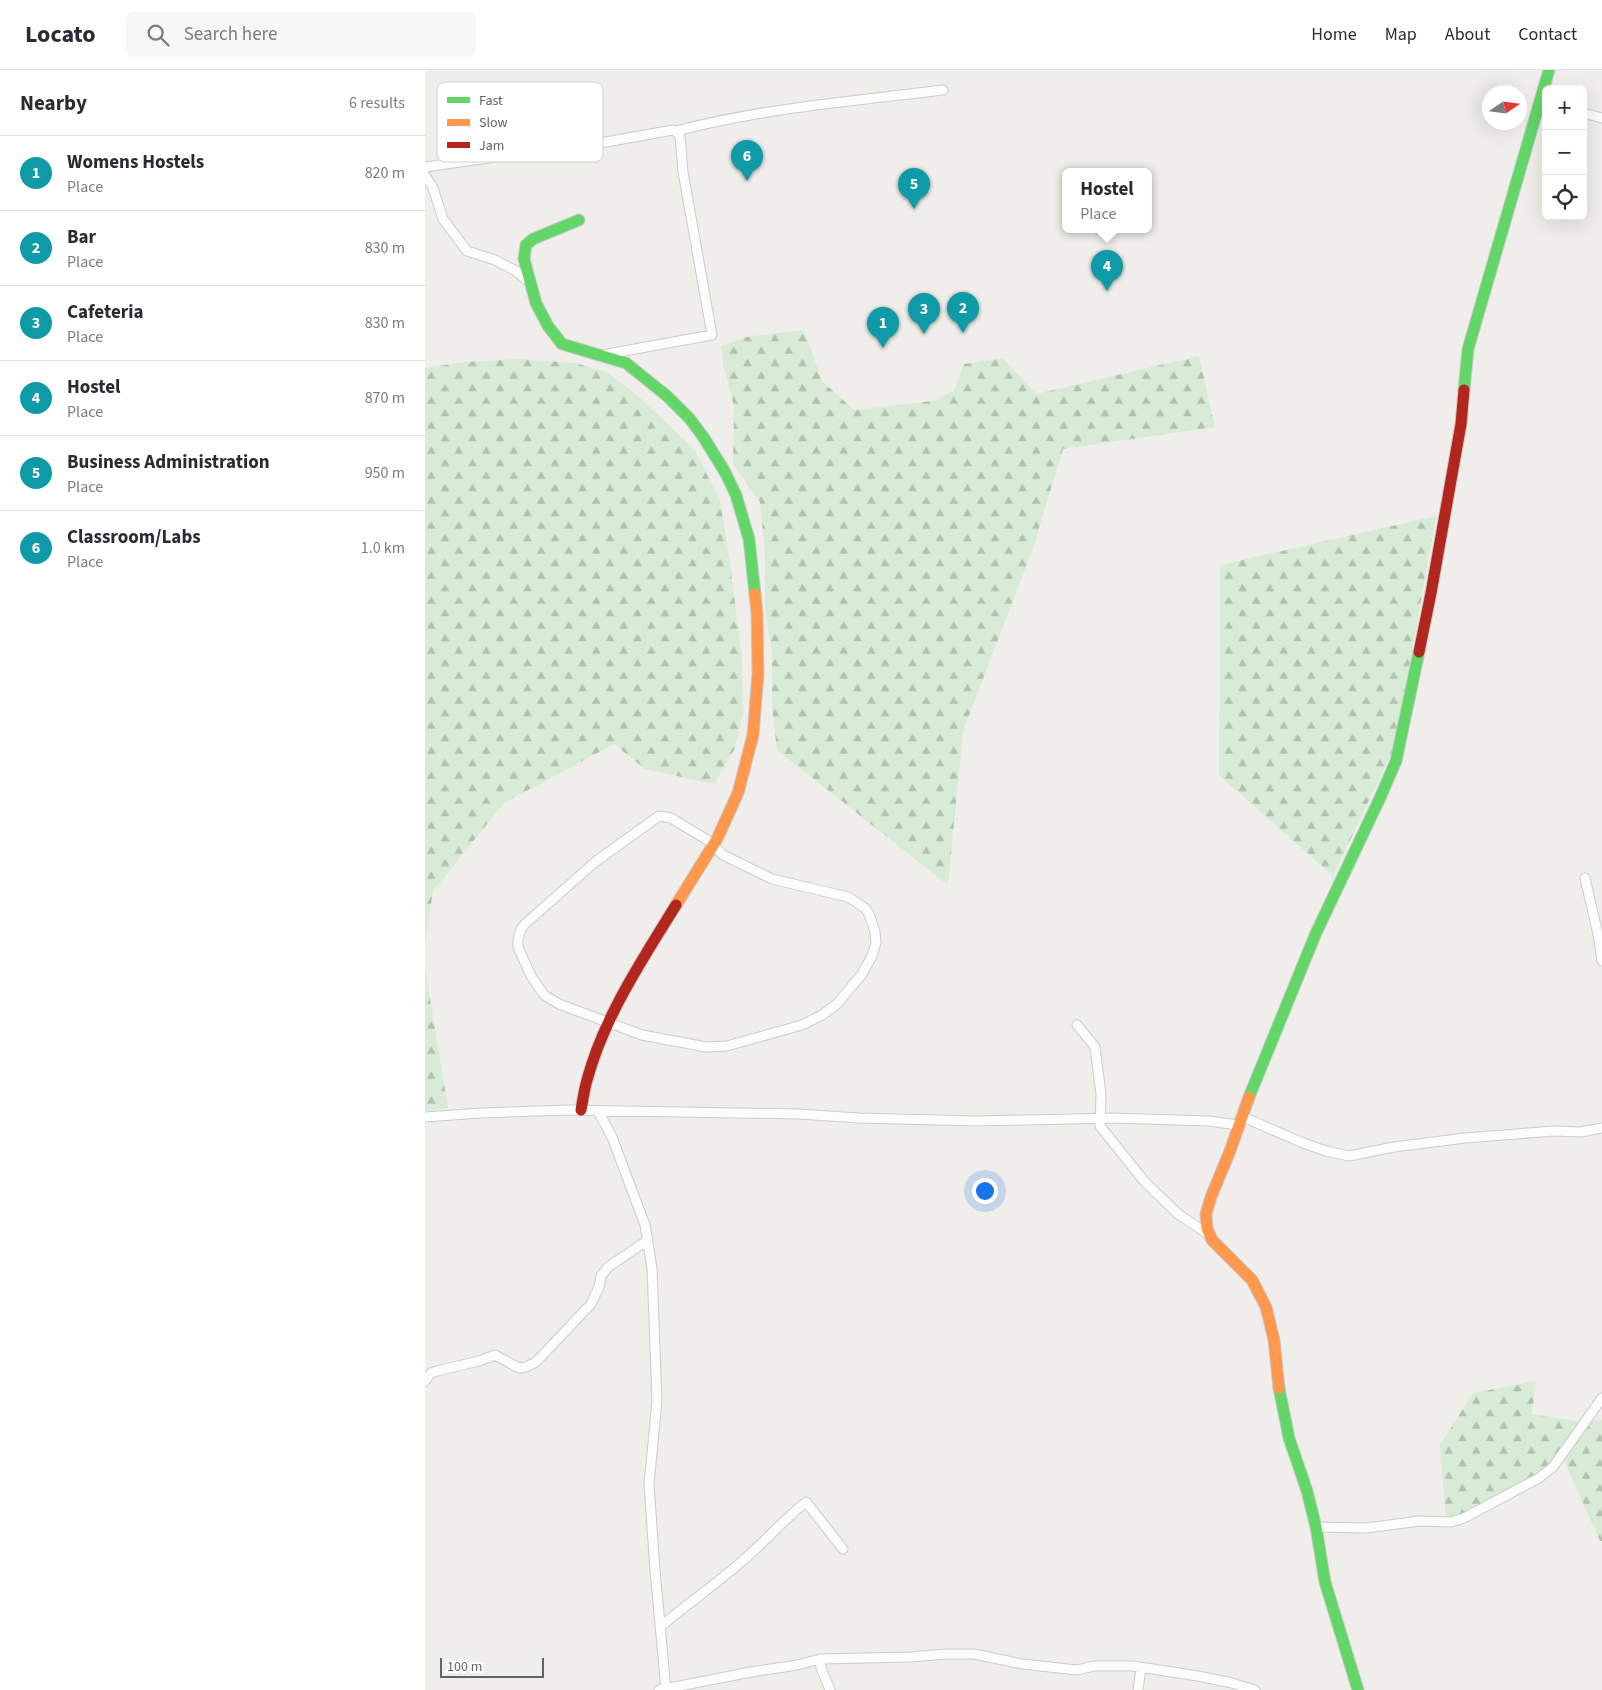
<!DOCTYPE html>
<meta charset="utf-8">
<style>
:root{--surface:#fff;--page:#f7f7f7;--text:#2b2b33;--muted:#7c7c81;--line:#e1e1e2;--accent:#919496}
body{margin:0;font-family:"Source Sans 3",sans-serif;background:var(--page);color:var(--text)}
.controls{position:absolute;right:15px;top:15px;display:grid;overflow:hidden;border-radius:8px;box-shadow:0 5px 20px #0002}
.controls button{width:45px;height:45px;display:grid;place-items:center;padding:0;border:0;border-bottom:1px solid var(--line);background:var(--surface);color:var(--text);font:25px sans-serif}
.compass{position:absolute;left:1057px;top:15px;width:45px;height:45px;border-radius:50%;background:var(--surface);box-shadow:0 5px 20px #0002;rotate:77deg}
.scale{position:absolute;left:15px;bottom:12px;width:104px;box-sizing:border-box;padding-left:5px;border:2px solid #5f6368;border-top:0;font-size:14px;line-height:18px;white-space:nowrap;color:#5f6368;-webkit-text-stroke:4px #fff;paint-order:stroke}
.you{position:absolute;left:559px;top:1120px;width:18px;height:18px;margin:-12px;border:4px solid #fff;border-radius:50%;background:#1a73e8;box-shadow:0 0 0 8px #1a73e833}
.badge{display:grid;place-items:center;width:32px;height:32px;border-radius:50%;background:var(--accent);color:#fff;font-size:16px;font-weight:700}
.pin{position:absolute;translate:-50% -41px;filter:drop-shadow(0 1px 2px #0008)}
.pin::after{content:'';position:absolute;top:26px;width:18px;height:15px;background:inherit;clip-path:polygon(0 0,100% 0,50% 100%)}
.popup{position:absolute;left:637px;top:98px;width:90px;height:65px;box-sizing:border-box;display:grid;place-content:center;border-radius:8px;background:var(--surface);filter:drop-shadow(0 1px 4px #0005);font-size:16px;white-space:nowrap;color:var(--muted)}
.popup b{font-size:19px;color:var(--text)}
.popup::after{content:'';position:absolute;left:50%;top:100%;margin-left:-10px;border:10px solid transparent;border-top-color:var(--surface)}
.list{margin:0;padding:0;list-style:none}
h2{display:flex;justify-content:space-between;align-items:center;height:65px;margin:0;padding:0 20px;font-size:21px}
h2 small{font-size:16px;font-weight:400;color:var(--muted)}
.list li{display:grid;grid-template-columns:32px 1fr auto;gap:15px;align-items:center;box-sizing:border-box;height:75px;padding:0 20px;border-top:1px solid var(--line)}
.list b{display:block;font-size:19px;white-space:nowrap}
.list p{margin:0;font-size:16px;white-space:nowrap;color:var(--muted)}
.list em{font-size:16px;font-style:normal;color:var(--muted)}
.icon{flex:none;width:28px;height:28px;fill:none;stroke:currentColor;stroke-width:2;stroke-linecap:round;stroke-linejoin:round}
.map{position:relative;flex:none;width:1177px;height:1620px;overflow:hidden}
header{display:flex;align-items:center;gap:30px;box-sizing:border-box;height:70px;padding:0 25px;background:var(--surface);border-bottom:1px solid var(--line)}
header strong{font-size:24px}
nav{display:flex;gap:28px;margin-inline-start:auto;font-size:18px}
.search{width:350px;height:45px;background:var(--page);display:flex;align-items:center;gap:12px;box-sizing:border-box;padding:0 18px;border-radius:8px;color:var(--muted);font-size:19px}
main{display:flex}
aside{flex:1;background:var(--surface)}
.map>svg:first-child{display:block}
</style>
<header>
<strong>Locato</strong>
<div class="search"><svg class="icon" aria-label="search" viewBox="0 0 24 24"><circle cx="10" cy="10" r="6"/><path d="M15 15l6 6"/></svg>Search here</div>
<nav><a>Home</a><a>Map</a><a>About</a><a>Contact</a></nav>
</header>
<main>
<aside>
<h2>Nearby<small>6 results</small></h2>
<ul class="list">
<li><span class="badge" style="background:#0f9aa8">1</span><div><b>Womens Hostels</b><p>Place</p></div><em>820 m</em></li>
<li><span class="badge" style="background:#0f9aa8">2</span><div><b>Bar</b><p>Place</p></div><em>830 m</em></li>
<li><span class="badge" style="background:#0f9aa8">3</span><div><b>Cafeteria</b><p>Place</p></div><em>830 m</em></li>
<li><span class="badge" style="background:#0f9aa8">4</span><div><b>Hostel</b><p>Place</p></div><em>870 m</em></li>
<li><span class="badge" style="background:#0f9aa8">5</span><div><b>Business Administration</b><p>Place</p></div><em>950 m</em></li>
<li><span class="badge" style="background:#0f9aa8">6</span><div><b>Classroom/Labs</b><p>Place</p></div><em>1.0 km</em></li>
</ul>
</aside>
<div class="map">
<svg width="1177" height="1620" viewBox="0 0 1177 1620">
<defs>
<pattern id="forest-firs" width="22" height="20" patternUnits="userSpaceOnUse" patternTransform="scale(1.25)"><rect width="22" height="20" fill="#d8ebd6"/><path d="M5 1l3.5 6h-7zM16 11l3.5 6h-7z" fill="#b2c2b1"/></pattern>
</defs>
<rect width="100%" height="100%" fill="#efeeea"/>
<!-- forest -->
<path fill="url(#forest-firs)" d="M 379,260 L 397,311 L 429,340 L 508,331 L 529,321 L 539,294 L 578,288 L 611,324 L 774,286 L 790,357 L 638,379 L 607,481 L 538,661 L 523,815 L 352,680 L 347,637 L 347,580 L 340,542 L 340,482 L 335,432 L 308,394 L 309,336 L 299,297 L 296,276 L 321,267 Z
M 93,289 L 150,293 L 182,302 L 214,327 L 270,380 L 295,431 L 304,486 L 317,589 L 318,644 L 309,680 L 289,714 L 220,699 L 189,674 L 79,733 L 8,821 L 0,873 L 0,298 L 40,292 Z
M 1011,446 L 970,676 L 908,806 L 794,705 L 795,495 Z
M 0,898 L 23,1038 L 0,1041 Z
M 1111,1311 L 1107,1344 L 1157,1352 L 1177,1350 L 1177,1471 L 1175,1471 L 1139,1391 L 1060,1439 L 1021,1450 L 1015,1375 L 1048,1323 Z"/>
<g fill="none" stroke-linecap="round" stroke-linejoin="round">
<defs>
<path id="street" d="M 1158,43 L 1177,48
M 0,97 L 70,87 L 131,81 L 248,60 L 251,61 C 339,38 429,31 518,20
M 0,105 L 8,118 L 18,149 L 42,181 L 70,190 L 91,201 L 104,212
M 177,285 L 287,265 L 258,102 L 255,66 L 251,61
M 234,746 L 246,748 L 284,771 L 298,785 L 347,809 L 423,827 L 440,838 L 444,844 L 450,862 L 451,873 L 447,886 L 437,904 L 412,934 L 397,945 L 377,955 L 302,976 L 281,977 L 217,965 L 134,934 L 119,925 L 106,906 L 93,877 L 93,869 L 96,859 L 100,854 L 170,792 Z
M 1160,808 L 1174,869 L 1177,891
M 652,955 L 670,977 L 676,1024 L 675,1056 L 719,1111 L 753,1144 L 783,1164
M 173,1041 L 187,1067 L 220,1155 L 227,1198 L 232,1331 L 224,1414 L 230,1500 L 241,1620
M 816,1046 L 878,1073 L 901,1081 L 924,1086 L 969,1077 L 1040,1068 L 1129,1061 L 1156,1062 L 1177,1058
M 0,1047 L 56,1043 L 144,1040 L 373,1044 L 434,1048 L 552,1051 L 688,1048 L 784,1051 L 813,1055
M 0,1311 L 6,1303 L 12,1301 L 54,1291 L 70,1285 L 94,1298 L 101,1297 L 111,1292 L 166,1234 L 174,1217 L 176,1206 L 183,1197 L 223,1170
M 891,1457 L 941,1458 L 995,1451 L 1026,1452 L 1039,1448 L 1114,1408 L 1128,1397 L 1177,1328
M 235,1557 C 261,1535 290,1515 316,1492 C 339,1473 358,1450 381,1432 L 418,1479
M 395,1589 L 396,1598 L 405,1620
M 234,1620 L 326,1602 L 372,1595 L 395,1589 L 485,1587 L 522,1584 L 549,1584 L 597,1594 L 652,1600 L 669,1596 L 708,1596 L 773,1606 L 807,1613 L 830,1620
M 713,1620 L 716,1598"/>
<path id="fast" d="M 154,150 L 108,169 L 101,175 L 99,189 L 111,233 L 123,256 L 137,274 L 201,293 L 242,326 L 265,349 L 279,368 L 300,402 L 311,425 L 324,469 L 330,524
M 1039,320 L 1043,279 L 1124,0
M 824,1027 L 891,863 L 955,728 L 971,691 L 994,582
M 854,1318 L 864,1368 L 882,1421 L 891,1457 L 900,1512 L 933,1620"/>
<path id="slow" d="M 251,835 L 292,769 L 313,723 L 328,665 L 333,604 L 332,543 L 330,524
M 824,1027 L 805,1081 L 786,1127 L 781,1144 L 782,1158 L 787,1170 L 827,1210 L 841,1237 L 849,1270 L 854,1318"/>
<path id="jam" d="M 994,582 L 1006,523 L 1036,354 L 1039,320
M 156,1040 C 158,1030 159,1020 162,1010 C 179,947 217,890 251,835"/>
</defs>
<!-- street casing -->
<use href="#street" stroke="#cbcccc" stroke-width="11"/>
<!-- fast casing -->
<use href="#fast" stroke="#cacacb" stroke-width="13"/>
<!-- slow casing -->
<use href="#slow" stroke="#cacacb" stroke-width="13"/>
<!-- jam casing -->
<use href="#jam" stroke="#cacacb" stroke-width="13"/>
<!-- street -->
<use href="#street" stroke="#fdfcfc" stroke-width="9"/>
<!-- fast -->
<use href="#fast" stroke="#63d668" stroke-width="11"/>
<!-- slow -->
<use href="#slow" stroke="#ff974d" stroke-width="11"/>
<!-- jam -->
<use href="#jam" stroke="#b3261e" stroke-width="11"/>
</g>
<!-- legend -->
<rect x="12" y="12" width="166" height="80" rx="8" fill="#fff" stroke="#cfd0d2" stroke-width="1"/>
<rect x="22" y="27" width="23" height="6" fill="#63d668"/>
<rect x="22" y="49" width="23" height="7" fill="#ff974d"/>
<rect x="22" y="72" width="23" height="6" fill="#b3261e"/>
<g font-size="14" fill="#5f6368">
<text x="54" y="35">Fast</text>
<text x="54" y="57">Slow</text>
<text x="54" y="80">Jam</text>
</g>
</svg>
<div class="controls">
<button>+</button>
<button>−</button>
<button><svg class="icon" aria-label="locate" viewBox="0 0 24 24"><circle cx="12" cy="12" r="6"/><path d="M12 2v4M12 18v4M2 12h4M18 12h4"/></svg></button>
</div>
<svg class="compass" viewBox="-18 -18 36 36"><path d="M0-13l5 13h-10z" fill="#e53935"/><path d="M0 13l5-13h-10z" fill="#7c7c81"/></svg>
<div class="scale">100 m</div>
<div class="you"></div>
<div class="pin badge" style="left:458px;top:278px;background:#0f9aa8">1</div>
<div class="pin badge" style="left:538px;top:263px;background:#0f9aa8">2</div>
<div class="pin badge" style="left:499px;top:264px;background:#0f9aa8">3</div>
<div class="pin badge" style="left:682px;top:221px;background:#0f9aa8">4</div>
<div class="popup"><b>Hostel</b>Place</div>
<div class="pin badge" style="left:489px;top:139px;background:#0f9aa8">5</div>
<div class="pin badge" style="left:322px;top:111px;background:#0f9aa8">6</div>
</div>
</main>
